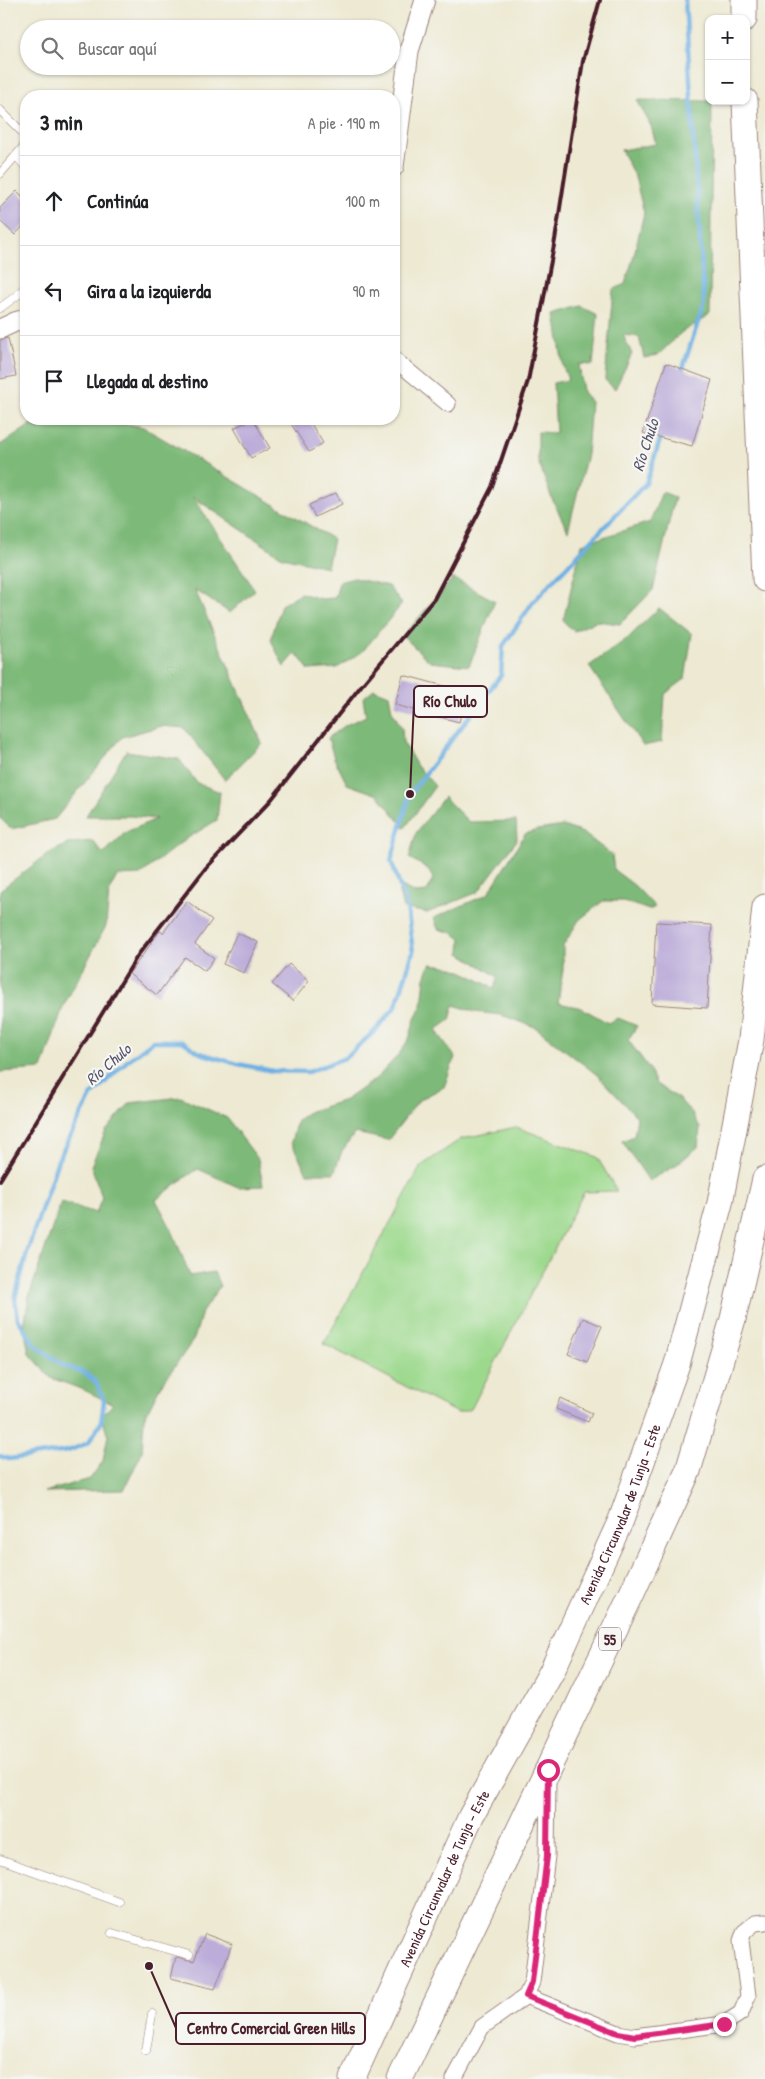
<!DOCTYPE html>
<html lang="es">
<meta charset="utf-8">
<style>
:root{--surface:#fff;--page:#f6f6f6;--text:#202124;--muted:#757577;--line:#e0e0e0}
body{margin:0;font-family:"Patrick Hand",sans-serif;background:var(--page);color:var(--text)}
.controls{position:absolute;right:15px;top:15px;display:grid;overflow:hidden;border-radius:10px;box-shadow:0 1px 4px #0004}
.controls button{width:45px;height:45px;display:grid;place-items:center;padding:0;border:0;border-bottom:1px solid var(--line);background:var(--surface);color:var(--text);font:25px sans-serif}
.stop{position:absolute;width:15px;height:15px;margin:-11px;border:4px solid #db2777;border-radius:50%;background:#fff}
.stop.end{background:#db2777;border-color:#fff;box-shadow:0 1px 5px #0008}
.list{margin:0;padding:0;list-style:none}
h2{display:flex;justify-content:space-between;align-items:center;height:65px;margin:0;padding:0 20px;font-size:21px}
h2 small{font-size:16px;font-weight:400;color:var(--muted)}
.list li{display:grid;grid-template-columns:32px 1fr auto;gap:15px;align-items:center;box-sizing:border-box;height:90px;padding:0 20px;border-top:1px solid var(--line)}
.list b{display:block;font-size:19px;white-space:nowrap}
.list em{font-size:16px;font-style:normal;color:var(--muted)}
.icon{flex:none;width:28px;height:28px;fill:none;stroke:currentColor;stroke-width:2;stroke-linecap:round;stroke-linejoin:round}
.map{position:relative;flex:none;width:765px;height:2079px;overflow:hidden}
.search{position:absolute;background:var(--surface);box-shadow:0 1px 4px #0004;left:20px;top:20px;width:380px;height:55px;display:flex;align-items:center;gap:12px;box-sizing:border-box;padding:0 18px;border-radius:28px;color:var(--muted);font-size:19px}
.panel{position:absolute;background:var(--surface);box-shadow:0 1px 4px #0004;left:20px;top:90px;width:380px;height:335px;border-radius:20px}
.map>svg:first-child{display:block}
</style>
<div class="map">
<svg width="765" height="2079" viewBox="0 0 765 2079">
<rect width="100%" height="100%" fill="#f6f6f2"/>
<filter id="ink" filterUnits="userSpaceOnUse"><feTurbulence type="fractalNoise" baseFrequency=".02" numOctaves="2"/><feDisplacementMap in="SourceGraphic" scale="10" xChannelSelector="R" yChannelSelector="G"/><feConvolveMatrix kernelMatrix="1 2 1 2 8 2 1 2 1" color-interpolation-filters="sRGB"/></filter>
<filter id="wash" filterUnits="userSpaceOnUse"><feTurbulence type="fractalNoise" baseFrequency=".0096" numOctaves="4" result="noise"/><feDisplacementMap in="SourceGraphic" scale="20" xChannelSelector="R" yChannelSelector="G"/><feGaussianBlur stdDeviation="1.12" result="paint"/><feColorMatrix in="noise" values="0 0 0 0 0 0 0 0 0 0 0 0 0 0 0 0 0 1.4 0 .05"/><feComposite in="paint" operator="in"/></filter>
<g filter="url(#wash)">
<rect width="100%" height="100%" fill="#ede9d2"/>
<!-- green -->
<path fill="#9cd98d" stroke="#737c5c" d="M 516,1127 L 597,1157 L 617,1191 L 584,1192 L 471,1409 L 457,1413 L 324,1344 L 421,1166 L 461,1139 Z"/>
<!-- forest -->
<path fill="#7db978" stroke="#646c52" d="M 637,100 L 712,101 L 710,315 L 682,332 L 658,355 L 644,358 L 639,337 L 623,335 L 632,354 L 615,389 L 605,380 L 613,290 L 625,284 L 633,259 L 644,213 L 635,177 L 621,150 L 656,144 L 651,126 Z
M 582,306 L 598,314 L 593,365 L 579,364 L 583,392 L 591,402 L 587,454 L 568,531 L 552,499 L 538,461 L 538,432 L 556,433 L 553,383 L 568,380 L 563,366 L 555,314 Z
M 40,419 L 99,419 L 143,427 L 333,539 L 327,567 L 282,557 L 193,497 L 255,590 L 230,613 L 195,590 L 262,743 L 225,780 L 184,728 L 162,726 L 122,737 L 55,819 L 11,829 L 0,818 L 0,445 Z
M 662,492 L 675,497 L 653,590 L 620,624 L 597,621 L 574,631 L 563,621 L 582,544 L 650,522 Z
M 354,578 L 388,586 L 402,604 L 362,652 L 337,668 L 309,670 L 296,653 L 284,667 L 271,640 L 281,605 L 301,593 L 321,599 L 335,598 L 339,582 Z
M 453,578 L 495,601 L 469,666 L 430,662 L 403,636 Z
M 659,608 L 692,634 L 685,679 L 665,694 L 662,742 L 643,746 L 589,666 L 628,638 Z
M 374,689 L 389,695 L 392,711 L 402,728 L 403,742 L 417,766 L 435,786 L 405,828 L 378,795 L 347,784 L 334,758 L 328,738 L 346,725 L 366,716 L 363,698 Z
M 126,751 L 179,759 L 197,783 L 220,792 L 217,820 L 183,841 L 140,875 L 117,876 L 109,891 L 106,926 L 63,1007 L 42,1069 L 0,1072 L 0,890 L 51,852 L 70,843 L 93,841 L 103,854 L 126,832 L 156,819 L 131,816 L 86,816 Z
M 444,797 L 469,822 L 516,821 L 517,840 L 478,892 L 427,913 L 403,908 L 399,893 L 400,885 L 415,893 L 427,892 L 433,878 L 427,868 L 409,858 L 416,833 Z
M 563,826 L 583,833 L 612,855 L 614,870 L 635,886 L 655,907 L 649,910 L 623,901 L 603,901 L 579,920 L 563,946 L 563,970 L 558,1003 L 582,1008 L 608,1023 L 618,1018 L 637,1026 L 628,1040 L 649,1068 L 656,1084 L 678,1098 L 691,1112 L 700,1128 L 698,1147 L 675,1166 L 649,1181 L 622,1141 L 634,1136 L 637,1117 L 596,1074 L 535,1027 L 501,1015 L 475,1012 L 454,1005 L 450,1020 L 436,1030 L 455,1057 L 444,1087 L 419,1100 L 388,1140 L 355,1133 L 342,1151 L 334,1173 L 307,1173 L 291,1142 L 297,1120 L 308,1112 L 345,1100 L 378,1077 L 399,1054 L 409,1039 L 415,1019 L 422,1005 L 425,978 L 430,964 C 459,966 470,976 494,988 L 498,977 L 460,953 L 461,939 L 453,933 L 438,929 L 434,918 L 488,894 L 525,834 L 537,830 Z
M 181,1097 L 227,1118 L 258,1159 L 263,1186 L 238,1187 L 198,1169 L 180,1181 L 156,1200 L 172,1230 L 190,1276 L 214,1272 L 220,1286 L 202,1312 L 194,1339 L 160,1387 L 144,1418 L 142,1452 L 124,1490 L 44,1492 L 90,1479 L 103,1461 L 108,1435 L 101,1416 L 113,1404 L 84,1390 L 51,1378 L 29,1353 L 24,1327 L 29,1296 L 61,1202 L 96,1213 L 102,1197 L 91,1166 L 106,1131 L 130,1103 Z"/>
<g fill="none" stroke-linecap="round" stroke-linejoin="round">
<!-- stream -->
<path stroke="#6eb0e3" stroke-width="4.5" d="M 681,374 L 704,304 L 685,0
M 0,1456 L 9,1459 L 68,1451 L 88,1443 L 101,1423 L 104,1401 L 96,1382 L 83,1372 L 64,1366 L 35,1345 L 18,1319 L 15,1298 L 29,1246 L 58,1160 L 91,1096 L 127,1061 L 153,1041 L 182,1041 L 200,1053 L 238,1064 L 273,1071 L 308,1072 L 345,1058 L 375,1031 L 396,1006 L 413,952 L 407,906 L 391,861 L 410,794 L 501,675 L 503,646 L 533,602 L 646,483 L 662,434"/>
</g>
<g id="blocks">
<!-- building -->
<path fill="#bbacd9" d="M 17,191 L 26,200 L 26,223 L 15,235 L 0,221 L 0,208 Z
M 8,338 L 16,376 L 0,379 L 0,340 Z
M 666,363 L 712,380 L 692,446 L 643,433 Z
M 253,419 L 270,448 L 251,458 L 234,428 Z
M 288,419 L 308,419 L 323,443 L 309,452 Z
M 336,493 L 342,504 L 315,517 L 309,505 Z
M 403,675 L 467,692 L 459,722 L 395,705 Z
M 187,901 L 212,920 L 195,944 L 214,958 L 205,971 L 185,957 L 157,995 L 129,974 L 160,931 L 163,933 Z
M 656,922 L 712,925 L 707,1008 L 652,1004 Z
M 237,933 L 258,942 L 244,973 L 223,964 Z
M 289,964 L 309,981 L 293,1001 L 272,984 Z
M 583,1318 L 602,1326 L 587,1362 L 568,1354 Z
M 560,1398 L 592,1413 L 588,1422 L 556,1409 Z
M 205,1934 L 232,1944 L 215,1989 L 171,1978 L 176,1957 L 194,1961 Z"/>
</g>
</g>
<g filter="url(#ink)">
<use href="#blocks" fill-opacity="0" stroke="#9c847e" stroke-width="1"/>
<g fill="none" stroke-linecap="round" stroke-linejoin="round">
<defs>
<path id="service" d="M 0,110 L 26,136
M 17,157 L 26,167
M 0,174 L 26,144
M 0,308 L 19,294 L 26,286
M 0,1859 L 119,1902
M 112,1933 L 189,1955
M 146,2051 L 152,2014"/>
<path id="minor" d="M 394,359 L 448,404
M 526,1996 L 618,2033 L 635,2036 L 724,2024 L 741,2013 L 748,1996 L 741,1941 L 744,1932 L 755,1923 L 765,1922
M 454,2079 L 482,2027 L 526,1996 L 532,1982 L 547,1856 L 548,1779"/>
<path id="tertiary" d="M 394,167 L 409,51 L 425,0
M 0,329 L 15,322 L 26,319"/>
<g id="trunk">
<path d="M 744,19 L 744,0"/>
<path d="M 745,101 L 765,579"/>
<path id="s1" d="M 352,2079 L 471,1816 L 552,1671 L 621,1520 L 677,1364 L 720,1203 L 751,1040 L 765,907"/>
<path d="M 400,2079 L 632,1593 L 688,1471 L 733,1319 L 765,1179"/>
</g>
</defs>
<!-- service casing -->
<use href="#service" stroke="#9c847e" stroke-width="9"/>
<!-- minor casing -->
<use href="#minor" stroke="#9c847e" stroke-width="17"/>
<!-- tertiary casing -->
<use href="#tertiary" stroke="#9c847e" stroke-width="21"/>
<!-- trunk casing -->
<use href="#trunk" stroke="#9c847e" stroke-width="27"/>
<!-- service -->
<use href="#service" stroke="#fff" stroke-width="8"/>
<!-- minor -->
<use href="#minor" stroke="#fff" stroke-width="15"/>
<!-- tertiary -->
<use href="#tertiary" stroke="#fff" stroke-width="19"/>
<!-- trunk -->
<use href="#trunk" stroke="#fff" stroke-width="25"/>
<!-- rail -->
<path stroke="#4a1f2b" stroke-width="4" d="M 0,1180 L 138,955 L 205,869 L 271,800 L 361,686 L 434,599 L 492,487 L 528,381 L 555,240 L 583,61 L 600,0"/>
</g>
</g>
<g fill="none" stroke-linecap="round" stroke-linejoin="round" filter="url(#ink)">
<!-- route -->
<path stroke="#db2777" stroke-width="6" d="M 548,1770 L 547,1856 L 532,1982 L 526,1996 L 618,2033 L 635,2036 L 724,2024"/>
</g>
<g text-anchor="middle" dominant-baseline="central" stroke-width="4.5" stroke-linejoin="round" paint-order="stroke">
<!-- shield labels -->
<rect fill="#f6f6f2" stroke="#7e6067" stroke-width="1" x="599" y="1627.5" width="22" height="23" rx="4"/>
<g font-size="14" font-weight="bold" fill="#4a1f2b">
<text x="610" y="1639">55</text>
</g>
<!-- street labels -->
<g font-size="15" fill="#4a1f2b" stroke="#f6f6f2">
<text stroke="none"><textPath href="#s1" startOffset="626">Avenida Circunvalar de Tunja - Este</textPath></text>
<text stroke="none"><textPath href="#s1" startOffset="221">Avenida Circunvalar de Tunja - Este</textPath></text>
</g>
<!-- water labels -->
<g font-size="16" font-style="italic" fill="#57526b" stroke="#f6f6f2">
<text transform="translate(645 445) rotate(-72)">Río Chulo</text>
<text transform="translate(108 1064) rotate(-41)">Río Chulo</text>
</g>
</g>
<!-- callouts -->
<path fill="none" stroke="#4a1f2b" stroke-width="2" d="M410 794L414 702M149 1966L176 2028"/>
<g fill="#4a1f2b" stroke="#f6f6f2" stroke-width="2">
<circle cx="410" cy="794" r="5"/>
<circle cx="149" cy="1966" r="5"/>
</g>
<g fill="#f6f6f2" stroke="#4a1f2b" stroke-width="2">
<rect x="414" y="686" width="73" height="31" rx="5"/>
<rect x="176" y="2013" width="189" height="31" rx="5"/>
</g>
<g font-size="16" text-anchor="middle" font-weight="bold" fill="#4a1f2b">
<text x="450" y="707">Río Chulo</text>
<text x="271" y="2034">Centro Comercial Green Hills</text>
</g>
</svg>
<div class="controls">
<button>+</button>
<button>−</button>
</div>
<div class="stop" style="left:548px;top:1770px"></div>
<div class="stop end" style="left:724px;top:2024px"></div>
<div class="search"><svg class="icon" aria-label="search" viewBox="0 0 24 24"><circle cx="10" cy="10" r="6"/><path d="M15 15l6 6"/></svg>Buscar aquí</div>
<section class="panel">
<h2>3 min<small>A pie · 190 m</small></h2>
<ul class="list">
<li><svg class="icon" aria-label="ahead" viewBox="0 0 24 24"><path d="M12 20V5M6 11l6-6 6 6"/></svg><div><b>Continúa</b></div><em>100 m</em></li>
<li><svg class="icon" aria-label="left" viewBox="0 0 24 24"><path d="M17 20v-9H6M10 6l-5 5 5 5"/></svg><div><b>Gira a la izquierda</b></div><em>90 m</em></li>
<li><svg class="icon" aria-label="arrive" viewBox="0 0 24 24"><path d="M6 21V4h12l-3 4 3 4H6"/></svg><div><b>Llegada al destino</b></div></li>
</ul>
</section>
</div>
